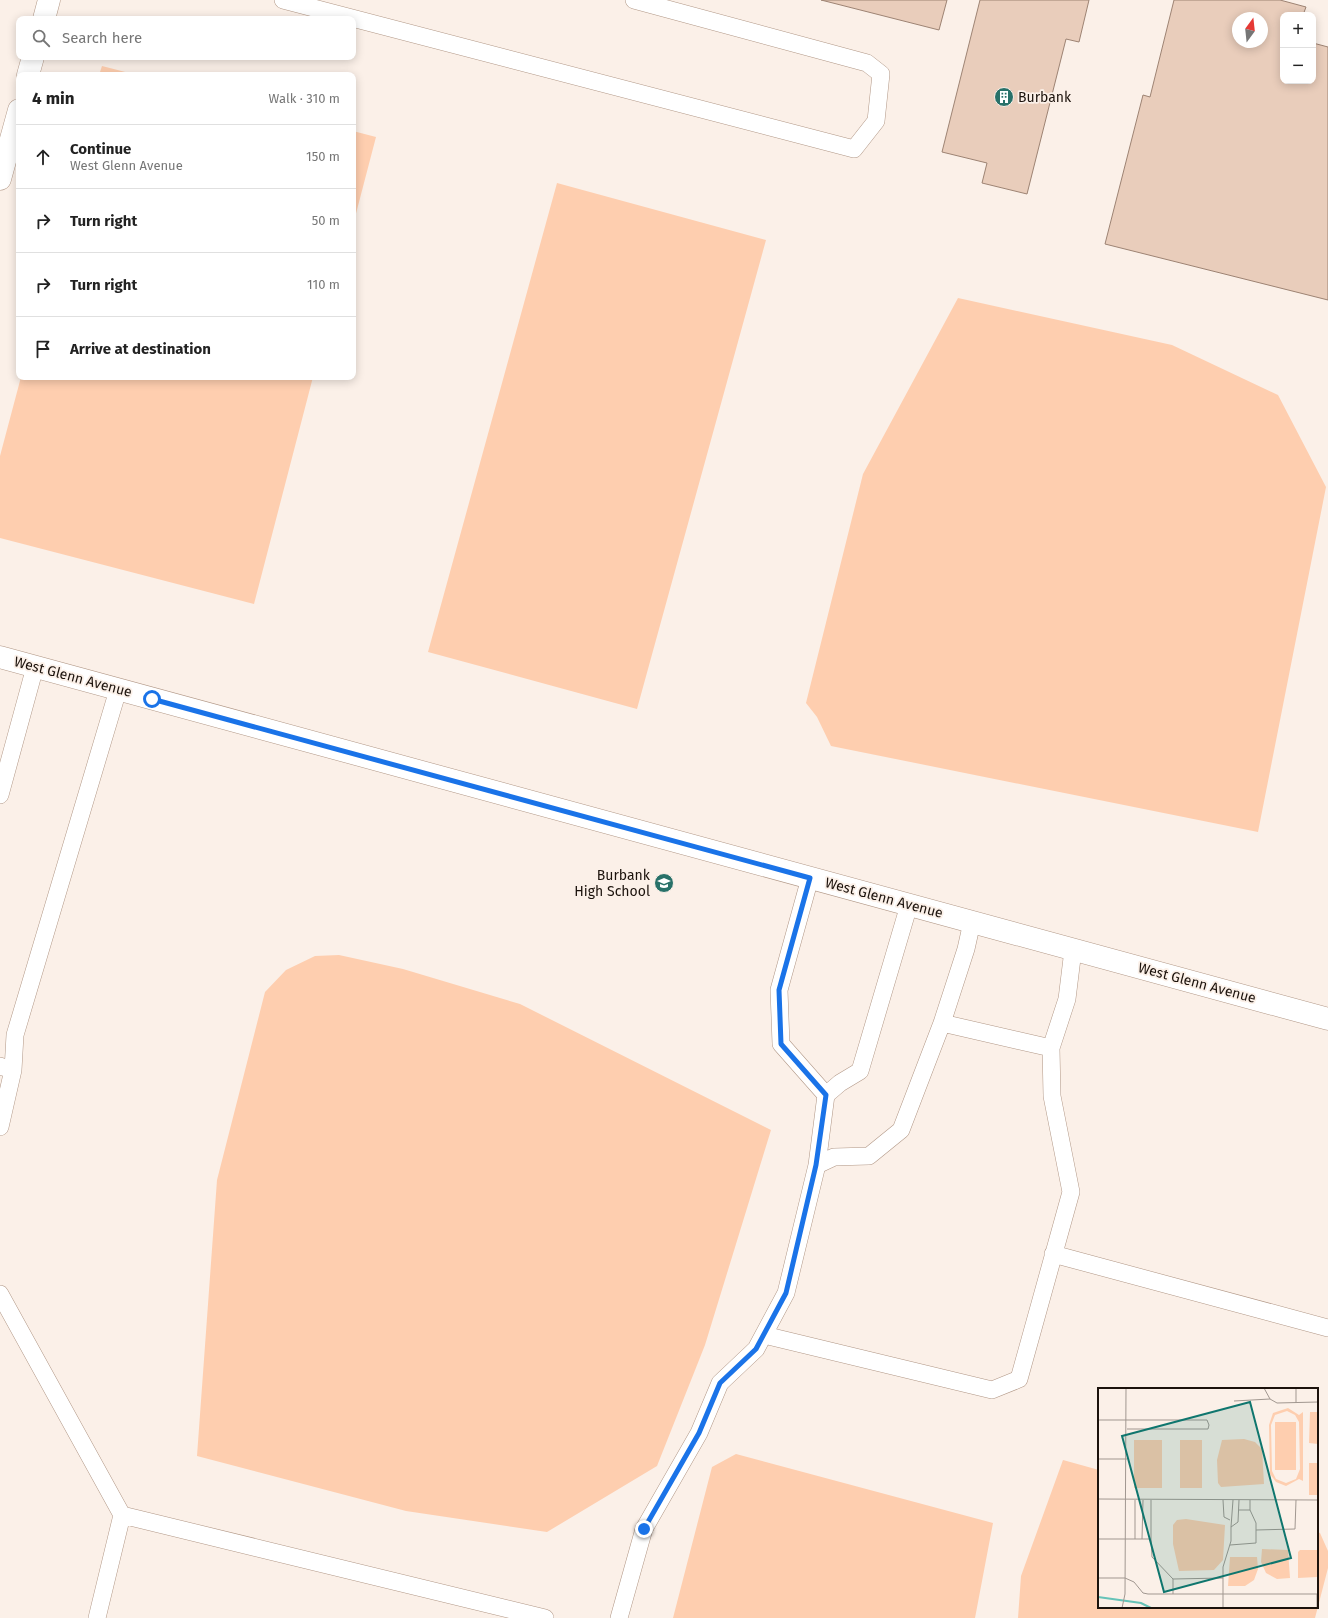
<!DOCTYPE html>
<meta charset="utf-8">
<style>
:root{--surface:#fff;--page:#f6f6f6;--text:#222;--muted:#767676;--line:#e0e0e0}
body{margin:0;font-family:"Fira Sans",sans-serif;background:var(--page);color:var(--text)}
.controls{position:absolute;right:12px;top:12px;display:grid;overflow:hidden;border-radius:8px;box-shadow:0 2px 10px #0003}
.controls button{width:36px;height:36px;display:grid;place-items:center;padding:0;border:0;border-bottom:1px solid var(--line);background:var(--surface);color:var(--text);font:20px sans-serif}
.compass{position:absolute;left:1232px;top:12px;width:36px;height:36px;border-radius:50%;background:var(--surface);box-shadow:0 2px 10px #0003;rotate:15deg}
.stop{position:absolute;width:12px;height:12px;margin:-9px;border:3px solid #1a73e8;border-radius:50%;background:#fff}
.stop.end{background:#1a73e8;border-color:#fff;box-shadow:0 1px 4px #0008}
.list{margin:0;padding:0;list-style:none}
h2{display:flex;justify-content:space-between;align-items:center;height:52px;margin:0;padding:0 16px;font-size:17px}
h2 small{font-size:13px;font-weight:400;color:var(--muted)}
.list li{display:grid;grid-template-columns:26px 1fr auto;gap:12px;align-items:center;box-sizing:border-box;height:64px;padding:0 16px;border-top:1px solid var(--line)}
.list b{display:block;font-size:15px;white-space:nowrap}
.list p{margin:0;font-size:13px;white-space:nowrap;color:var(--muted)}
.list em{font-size:13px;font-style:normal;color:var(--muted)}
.icon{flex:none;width:22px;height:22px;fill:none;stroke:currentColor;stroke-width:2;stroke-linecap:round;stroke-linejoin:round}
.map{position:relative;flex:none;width:1328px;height:1618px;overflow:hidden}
.search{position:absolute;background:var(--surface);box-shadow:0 2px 10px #0003;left:16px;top:16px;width:340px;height:44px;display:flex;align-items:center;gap:10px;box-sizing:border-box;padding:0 14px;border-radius:8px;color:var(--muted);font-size:15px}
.panel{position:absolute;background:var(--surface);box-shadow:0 2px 10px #0003;left:16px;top:72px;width:340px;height:308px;border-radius:8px}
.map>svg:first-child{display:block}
</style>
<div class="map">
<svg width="1328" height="1618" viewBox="0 0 1328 1618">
<rect width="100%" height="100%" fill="#fbf0e8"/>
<!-- green -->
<path fill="#feceaf" d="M 102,66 L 137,75 L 99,75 Z
M 353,131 L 376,137 L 353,225 Z
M 557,183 L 766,240 L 637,709 L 428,652 Z
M 958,298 L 1172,345 L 1278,395 L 1326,487 L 1258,832 L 831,746 L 817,717 L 806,703 L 863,474 Z
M 21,377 L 313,377 L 254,604 L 0,538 L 0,456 Z
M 339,955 L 403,969 L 520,1004 L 771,1130 L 705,1345 L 657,1466 L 547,1532 L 406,1511 L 197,1456 L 217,1180 L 265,992 L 286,970 L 315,956 Z
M 736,1454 L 993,1523 L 975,1618 L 673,1618 L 712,1467 Z
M 1063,1460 L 1099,1470 L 1099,1607 L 1317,1607 L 1317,1532 L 1320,1533 L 1328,1551 L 1328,1568 L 1315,1618 L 1018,1618 L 1021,1576 Z"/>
<!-- building -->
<path fill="#e9cdbb" stroke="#9d8373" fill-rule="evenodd" d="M 821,0 L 947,0 L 939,30 Z
M 980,0 L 1089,0 L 1079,42 L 1066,39 L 1027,194 L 982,183 L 987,163 L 942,152 Z
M 1174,0 L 1280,0 L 1306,7 L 1303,15 L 1283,15 L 1283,81 L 1313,81 L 1313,43 L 1328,47 L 1328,300 L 1105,244 L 1143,95 L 1150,97 ZM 1238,18 L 1262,18 L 1262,42 L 1238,42 Z"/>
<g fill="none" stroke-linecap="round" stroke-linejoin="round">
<defs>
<path id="service" d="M 283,0 L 854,149 L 876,121 L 881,74 L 867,63 L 634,0
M 0,795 L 35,667
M 810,878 L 779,990 L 781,1044 L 826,1095
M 942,1023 L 1051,1048 L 1067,999 L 1073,950
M 0,1066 L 13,1070 L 0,1127
M 13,1070 L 15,1035 L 118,690
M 817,1165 L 826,1095 L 840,1083 L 860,1071 L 909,905
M 1053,1254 L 1328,1328
M 0,1294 L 122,1515 L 545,1618
M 764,1335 L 992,1390 L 1019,1379 L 1071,1192 L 1052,1096 L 1051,1048
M 97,1618 L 122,1515
M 619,1618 L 644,1529 L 699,1433 L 720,1383 L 756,1349 L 786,1293 L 817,1165 L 834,1157 L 869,1156 L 901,1130 L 942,1023 L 966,949 L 972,922"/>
<path id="minor" d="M 44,19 L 49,0
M 28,75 L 33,57
M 0,179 L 19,110
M 0,657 L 1328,1019"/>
</defs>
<!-- service casing -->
<use href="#service" stroke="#b19786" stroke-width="18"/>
<!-- minor casing -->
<use href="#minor" stroke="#b19786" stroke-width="23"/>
<!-- service -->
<use href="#service" stroke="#fff" stroke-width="17"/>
<!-- minor -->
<use href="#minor" stroke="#fff" stroke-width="22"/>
</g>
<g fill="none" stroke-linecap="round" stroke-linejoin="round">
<!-- route -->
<path stroke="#1a73e8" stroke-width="5" d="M 152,699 L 810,878 L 779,990 L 781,1044 L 826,1095 L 816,1165 L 786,1293 L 756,1349 L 720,1383 L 699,1433 L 644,1529"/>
</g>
<!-- icons -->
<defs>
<symbol id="building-disc" viewBox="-11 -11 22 22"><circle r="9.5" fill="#287169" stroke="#fbf0e8"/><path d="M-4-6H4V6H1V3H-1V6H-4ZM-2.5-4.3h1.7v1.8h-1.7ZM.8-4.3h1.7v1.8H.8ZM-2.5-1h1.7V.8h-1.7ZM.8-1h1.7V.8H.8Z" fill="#fff"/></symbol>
<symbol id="school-disc" viewBox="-11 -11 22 22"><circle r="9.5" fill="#287169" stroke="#fbf0e8"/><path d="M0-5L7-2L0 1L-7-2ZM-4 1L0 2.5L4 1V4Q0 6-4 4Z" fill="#fff"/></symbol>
</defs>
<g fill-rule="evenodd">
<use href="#building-disc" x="993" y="86" width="22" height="22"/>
<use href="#school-disc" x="653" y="872" width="22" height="22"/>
</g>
<g text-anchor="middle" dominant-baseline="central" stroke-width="3.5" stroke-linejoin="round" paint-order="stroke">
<!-- poi labels -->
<g font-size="14" fill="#1b120c" stroke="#fbf0e8" text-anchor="start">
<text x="1018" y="97">Burbank</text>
<text x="650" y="875" text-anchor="end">Burbank<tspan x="650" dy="16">High School</tspan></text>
</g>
<!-- street labels -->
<g font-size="14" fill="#1b120c" stroke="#fbf0e8">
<text transform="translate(73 677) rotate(15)">West Glenn Avenue</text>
<text transform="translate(884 898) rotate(15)">West Glenn Avenue</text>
<text transform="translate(1197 983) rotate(15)">West Glenn Avenue</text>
</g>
</g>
<!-- overview -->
<g transform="translate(1098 1388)">
<rect width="220" height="220" fill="#fbf0e8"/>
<path d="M 190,20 L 201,27 L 205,24 L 205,93 L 201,91 L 188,98 L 178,94 L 172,86 L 171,37 L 175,25 ZM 189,23 L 197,27 L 201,34 L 202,81 L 198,91 L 188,95 L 178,91 L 174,83 L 173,37 L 177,27 ZM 212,24 L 220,24 L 220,56 L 211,55 ZM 177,34 L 198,34 L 198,82 L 177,82 ZM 146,51 L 157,54 L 164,61 L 166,96 L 123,99 L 120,95 L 119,72 L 124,52 ZM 36,52 L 64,52 L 64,100 L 36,100 ZM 82,52 L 104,52 L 104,100 L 82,100 ZM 211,75 L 220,75 L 220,107 L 211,107 ZM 88,131 L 127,137 L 125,172 L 116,182 L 81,183 L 75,156 L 75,137 L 79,132 ZM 164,161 L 190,162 L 192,190 L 179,191 L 168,185 L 163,174 ZM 202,162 L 220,162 L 219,189 L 200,190 L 200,164 ZM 132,169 L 159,169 L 160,181 L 156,192 L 147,198 L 130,198 Z" fill="#feceaf" fill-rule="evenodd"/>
<path fill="none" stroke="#66c3b8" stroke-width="2" d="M 0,209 L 43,215 L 53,220"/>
<path fill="none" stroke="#a19790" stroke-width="1" d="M 166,0 L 172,11 L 179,15 L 220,14M 198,0 L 198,15M 136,13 L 172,11M 0,32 L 109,32 L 111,37 L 110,41 L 29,41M 0,71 L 29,71M 0,111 L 220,112M 125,112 L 126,129 L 132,132M 141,122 L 152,122 L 152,112M 133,139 L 135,112M 158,142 L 197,141 L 198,112M 0,151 L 53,151 L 54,169 L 75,191 L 125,190M 37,151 L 37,112M 44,151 L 45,112M 53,151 L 53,112M 132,157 L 158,155 L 158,135 L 152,122M 0,190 L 27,190 L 36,194 L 45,205 L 50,206 L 220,206M 75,191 L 75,206M 219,206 L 219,220M 24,220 L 27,206 L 28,0M 125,220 L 125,179 L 133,153 L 133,139 L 140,134 L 141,112"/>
<path fill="#0f766e" fill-opacity="0.15" stroke="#0f766e" stroke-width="2" d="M 152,14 L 193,170 L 66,204 L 24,48 Z"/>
<rect width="220" height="220" fill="none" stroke="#1b120c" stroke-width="2"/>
</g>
</svg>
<div class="controls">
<button>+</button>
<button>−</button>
</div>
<svg class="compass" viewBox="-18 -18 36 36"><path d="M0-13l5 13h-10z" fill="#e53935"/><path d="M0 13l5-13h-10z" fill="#767676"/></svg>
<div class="stop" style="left:152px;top:699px"></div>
<div class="stop end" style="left:644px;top:1529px"></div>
<div class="search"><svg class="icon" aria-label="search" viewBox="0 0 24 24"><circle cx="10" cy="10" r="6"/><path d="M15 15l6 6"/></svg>Search here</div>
<section class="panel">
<h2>4 min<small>Walk · 310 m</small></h2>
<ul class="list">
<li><svg class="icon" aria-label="ahead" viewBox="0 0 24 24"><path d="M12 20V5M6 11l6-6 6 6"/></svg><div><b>Continue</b><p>West Glenn Avenue</p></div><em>150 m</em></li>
<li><svg class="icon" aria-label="right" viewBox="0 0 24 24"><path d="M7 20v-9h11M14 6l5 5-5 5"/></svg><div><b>Turn right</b></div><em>50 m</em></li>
<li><svg class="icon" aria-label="right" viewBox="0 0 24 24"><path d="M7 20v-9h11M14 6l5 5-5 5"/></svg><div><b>Turn right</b></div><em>110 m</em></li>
<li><svg class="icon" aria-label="arrive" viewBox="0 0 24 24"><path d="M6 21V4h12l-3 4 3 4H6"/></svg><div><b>Arrive at destination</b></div></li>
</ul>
</section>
</div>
